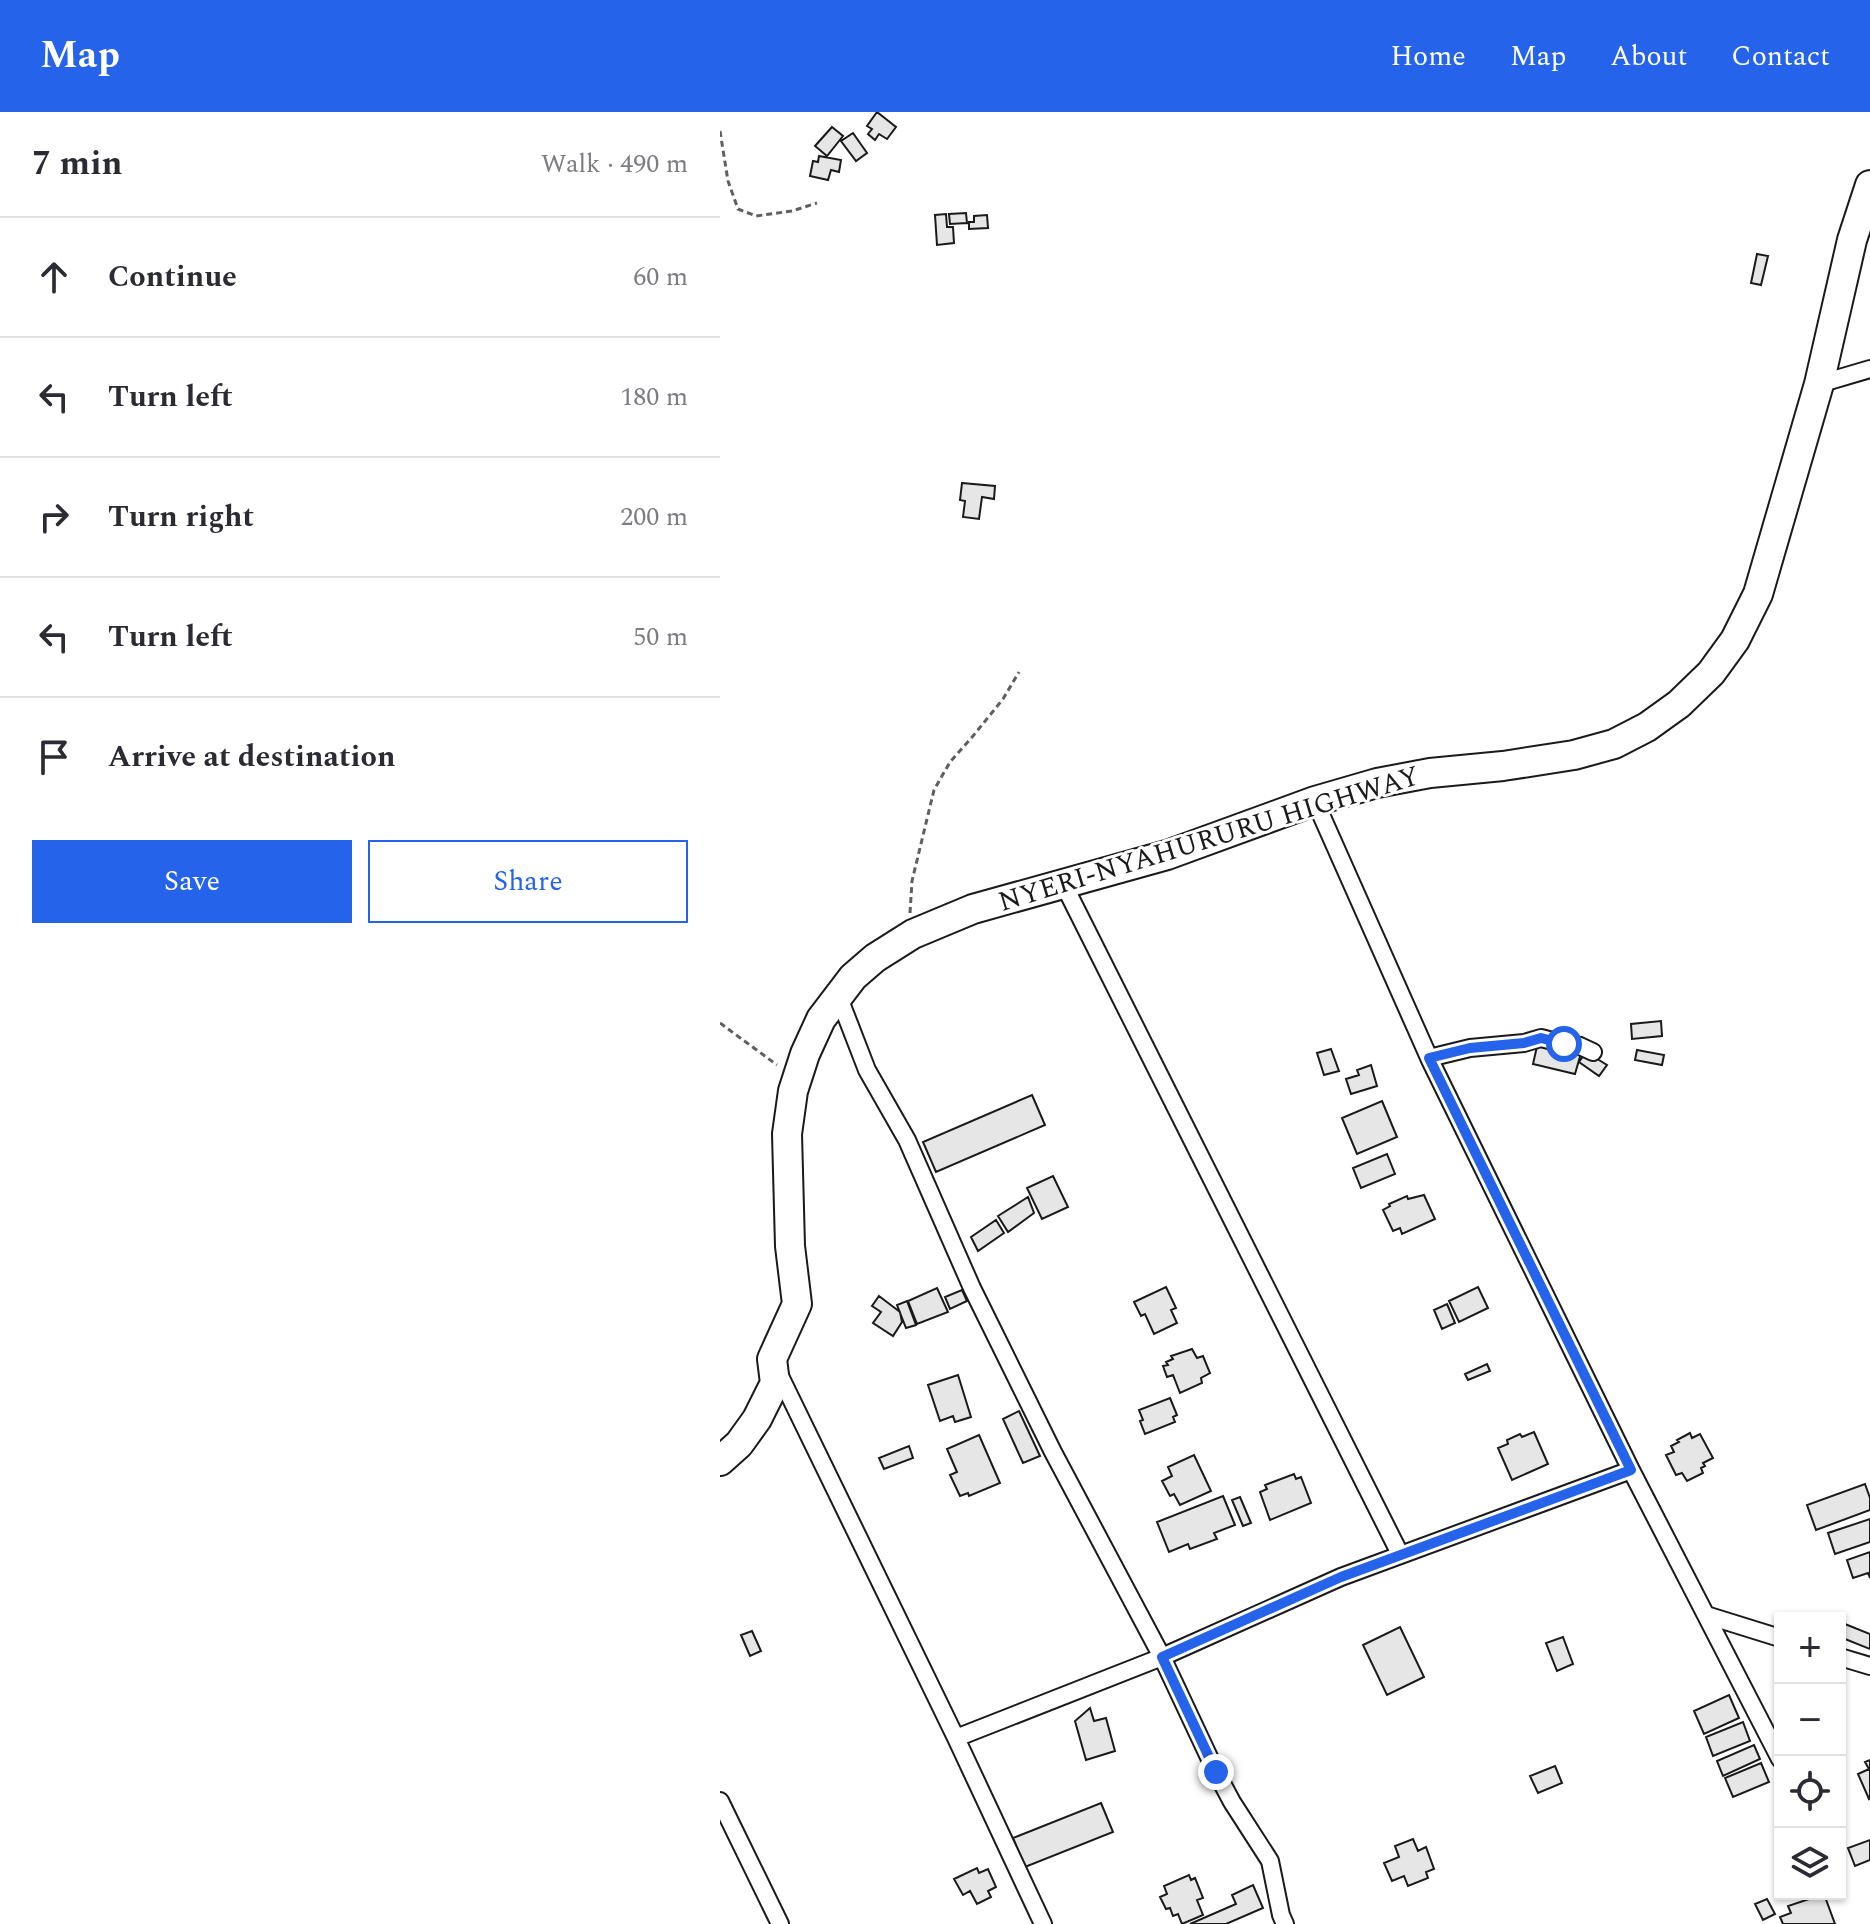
<!DOCTYPE html>
<meta charset="utf-8">
<style>
:root{--surface:#fff;--page:#f2f2f3;--text:#2b2b33;--muted:#7c7c81;--line:#e1e1e2;--accent:#2563eb}
body{margin:0;font-family:Spectral,serif;background:var(--page);color:var(--text)}
.controls{position:absolute;right:24px;bottom:24px;display:grid;overflow:hidden;border-radius:0px;box-shadow:0 2px 6px #0004}
.controls button{width:72px;height:72px;display:grid;place-items:center;padding:0;border:0;border-bottom:2px solid var(--line);background:var(--surface);color:var(--text);font:40px sans-serif}
.stop{position:absolute;width:24px;height:24px;margin:-18px;border:6px solid #2563eb;border-radius:50%;background:#fff}
.stop.end{background:#2563eb;border-color:#fff;box-shadow:0 2px 8px #0008}
.list{margin:0;padding:0;list-style:none}
h2{display:flex;justify-content:space-between;align-items:center;height:104px;margin:0;padding:0 32px;font-size:34px}
h2 small{font-size:26px;font-weight:400;color:var(--muted)}
.list li{display:grid;grid-template-columns:52px 1fr auto;gap:24px;align-items:center;box-sizing:border-box;height:120px;padding:0 32px;border-top:2px solid var(--line)}
.list b{display:block;font-size:30px;white-space:nowrap}
.list em{font-size:26px;font-style:normal;color:var(--muted)}
.actions{display:flex;gap:16px;padding:24px 32px}
.actions a{flex:1;padding:18px 0;border:2px solid var(--accent);border-radius:0px;text-align:center;font-size:28px;color:var(--accent)}
.actions .main{background:var(--accent);color:#fff}
.icon{flex:none;width:44px;height:44px;fill:none;stroke:currentColor;stroke-width:2;stroke-linecap:round;stroke-linejoin:round}
.map{position:relative;flex:none;width:1150px;height:1812px;overflow:hidden}
header{display:flex;align-items:center;gap:48px;box-sizing:border-box;height:112px;padding:0 40px;background:var(--accent);color:#fff}
header strong{font-size:38px}
nav{display:flex;gap:44px;margin-inline-start:auto;font-size:28px}
main{display:flex}
aside{flex:1;background:var(--surface)}
.map>svg:first-child{display:block}
</style>
<header>
<strong>Map</strong>
<nav><a>Home</a><a>Map</a><a>About</a><a>Contact</a></nav>
</header>
<main>
<aside>
<h2>7 min<small>Walk · 490 m</small></h2>
<ul class="list">
<li><svg class="icon" aria-label="ahead" viewBox="0 0 24 24"><path d="M12 20V5M6 11l6-6 6 6"/></svg><div><b>Continue</b></div><em>60 m</em></li>
<li><svg class="icon" aria-label="left" viewBox="0 0 24 24"><path d="M17 20v-9H6M10 6l-5 5 5 5"/></svg><div><b>Turn left</b></div><em>180 m</em></li>
<li><svg class="icon" aria-label="right" viewBox="0 0 24 24"><path d="M7 20v-9h11M14 6l5 5-5 5"/></svg><div><b>Turn right</b></div><em>200 m</em></li>
<li><svg class="icon" aria-label="left" viewBox="0 0 24 24"><path d="M17 20v-9H6M10 6l-5 5 5 5"/></svg><div><b>Turn left</b></div><em>50 m</em></li>
<li><svg class="icon" aria-label="arrive" viewBox="0 0 24 24"><path d="M6 21V4h12l-3 4 3 4H6"/></svg><div><b>Arrive at destination</b></div></li>
</ul>
<div class="actions"><a class="main">Save</a><a>Share</a></div>
</aside>
<div class="map">
<svg width="1150" height="1812" viewBox="0 0 1150 1812">
<rect width="100%" height="100%" fill="#fff"/>
<!-- building -->
<path fill="#e6e6e6" stroke="#1a1a1a" stroke-width="2" d="M 157,0 L 176,15 L 167,27 L 159,22 L 155,28 L 148,22 L 152,17 L 147,14 Z
M 112,15 L 123,24 L 107,44 L 95,34 Z
M 133,21 L 147,41 L 136,49 L 121,29 Z
M 99,44 L 121,48 L 119,60 L 111,58 L 108,68 L 90,64 L 93,49 L 98,50 Z
M 246,101 L 247,111 L 230,112 L 229,102 Z
M 226,102 L 227,115 L 233,115 L 234,131 L 217,133 L 215,103 Z
M 267,103 L 268,116 L 249,117 L 249,110 L 254,110 L 254,104 Z
M 1037,142 L 1048,144 L 1041,173 L 1031,171 Z
M 242,371 L 275,374 L 274,387 L 262,385 L 259,407 L 243,405 L 245,389 L 240,388 Z
M 941,909 L 942,924 L 912,927 L 911,912 Z
M 818,930 L 861,941 L 855,962 L 813,952 Z
M 611,937 L 619,959 L 604,963 L 597,941 Z
M 917,938 L 944,943 L 942,953 L 915,948 Z
M 866,940 L 887,953 L 879,964 L 859,950 Z
M 651,953 L 657,974 L 631,982 L 626,967 L 639,963 L 637,958 Z
M 312,983 L 325,1013 L 216,1060 L 203,1030 Z
M 662,989 L 677,1025 L 637,1042 L 622,1006 Z
M 667,1042 L 675,1062 L 641,1076 L 633,1056 Z
M 333,1064 L 348,1095 L 322,1107 L 307,1076 Z
M 704,1083 L 715,1107 L 682,1122 L 680,1116 L 673,1119 L 663,1098 L 670,1094 L 669,1092 L 687,1084 L 688,1087 Z
M 308,1085 L 314,1101 L 288,1120 L 278,1104 Z
M 276,1108 L 284,1121 L 258,1139 L 251,1125 Z
M 446,1175 L 456,1196 L 451,1198 L 457,1211 L 434,1222 L 425,1202 L 421,1204 L 414,1190 Z
M 758,1175 L 768,1196 L 739,1210 L 729,1189 Z
M 217,1176 L 228,1200 L 197,1212 L 188,1189 Z
M 242,1178 L 247,1189 L 230,1197 L 225,1185 Z
M 159,1184 L 180,1200 L 182,1210 L 173,1224 L 153,1211 L 161,1200 L 152,1194 Z
M 187,1189 L 196,1213 L 186,1216 L 177,1193 Z
M 727,1192 L 735,1211 L 722,1217 L 714,1198 Z
M 472,1237 L 477,1246 L 483,1244 L 490,1261 L 481,1266 L 482,1271 L 460,1281 L 453,1263 L 447,1265 L 443,1254 L 448,1253 L 446,1250 L 453,1247 L 451,1244 Z
M 767,1252 L 770,1259 L 748,1268 L 745,1262 Z
M 238,1263 L 251,1305 L 235,1310 L 233,1304 L 220,1309 L 208,1273 Z
M 450,1286 L 457,1303 L 453,1305 L 455,1310 L 425,1322 L 420,1309 L 423,1308 L 419,1298 Z
M 299,1299 L 320,1344 L 303,1351 L 283,1307 Z
M 814,1320 L 828,1352 L 792,1368 L 778,1336 L 788,1332 L 787,1328 L 800,1322 L 802,1325 Z
M 970,1321 L 972,1326 L 980,1322 L 993,1346 L 983,1351 L 985,1354 L 981,1356 L 983,1361 L 967,1369 L 962,1361 L 956,1363 L 946,1343 L 954,1340 L 951,1334 L 959,1330 L 957,1328 Z
M 259,1323 L 280,1371 L 249,1384 L 248,1381 L 240,1384 L 230,1363 L 237,1360 L 227,1337 Z
M 189,1334 L 193,1346 L 164,1357 L 159,1346 Z
M 474,1343 L 491,1379 L 460,1393 L 454,1382 L 450,1384 L 442,1369 L 452,1364 L 448,1355 Z
M 574,1362 L 576,1367 L 581,1365 L 591,1391 L 550,1408 L 540,1380 L 547,1377 L 545,1373 Z
M 1145,1372 L 1150,1386 L 1150,1398 L 1096,1418 L 1087,1393 Z
M 503,1384 L 515,1413 L 494,1421 L 497,1427 L 470,1437 L 468,1432 L 449,1440 L 437,1410 Z
M 520,1385 L 531,1411 L 523,1414 L 512,1388 Z
M 1150,1407 L 1150,1430 L 1115,1442 L 1108,1421 Z
M 1150,1440 L 1150,1466 L 1148,1461 L 1133,1466 L 1127,1448 Z
M 1120,1510 L 1150,1522 L 1150,1537 L 1120,1525 Z
M 680,1515 L 704,1565 L 667,1583 L 643,1533 Z
M 32,1519 L 41,1539 L 30,1544 L 21,1523 Z
M 843,1525 L 853,1552 L 837,1559 L 826,1531 Z
M 1009,1583 L 1019,1606 L 984,1622 L 974,1599 Z
M 370,1596 L 374,1609 L 386,1606 L 395,1639 L 366,1648 L 355,1609 Z
M 1023,1610 L 1030,1629 L 993,1644 L 986,1625 Z
M 1034,1633 L 1040,1647 L 1003,1664 L 997,1649 Z
M 1150,1648 L 1150,1686 L 1149,1687 L 1138,1662 L 1149,1657 L 1145,1650 Z
M 1041,1651 L 1049,1670 L 1013,1685 L 1005,1666 Z
M 835,1654 L 842,1671 L 818,1681 L 810,1664 Z
M 381,1691 L 393,1720 L 305,1755 L 293,1726 Z
M 693,1727 L 698,1739 L 706,1735 L 714,1757 L 706,1760 L 708,1766 L 688,1774 L 684,1764 L 672,1769 L 664,1751 L 679,1745 L 675,1734 Z
M 1150,1728 L 1150,1748 L 1135,1754 L 1128,1736 Z
M 257,1756 L 259,1761 L 268,1757 L 276,1775 L 268,1779 L 271,1785 L 257,1792 L 250,1779 L 243,1783 L 234,1767 Z
M 469,1763 L 471,1768 L 475,1766 L 483,1786 L 477,1788 L 483,1803 L 462,1812 L 458,1802 L 453,1804 L 450,1796 L 446,1797 L 440,1785 L 447,1782 L 444,1774 Z
M 533,1773 L 543,1796 L 506,1812 L 470,1812 L 516,1792 L 512,1783 Z
M 1104,1782 L 1115,1812 L 1063,1812 L 1060,1805 L 1071,1801 L 1068,1794 Z
M 1047,1787 L 1055,1802 L 1043,1808 L 1035,1792 Z"/>
<g fill="none" stroke-linecap="round" stroke-linejoin="round">
<defs>
<path id="street" d="M 1099,272 L 1150,257
M 595,689 L 710,948 L 911,1358 L 1060,1647
M 344,773 L 680,1442
M 118,883 L 147,958 L 187,1028 L 252,1176 L 333,1340 L 442,1545 L 496,1660 L 512,1690 L 550,1749 L 561,1803 L 565,1812
M 709,946 L 750,936 L 804,931 L 821,926 L 844,932 L 860,934 L 873,940
M 58,1260 L 236,1626 L 323,1812
M 986,1503 L 1060,1526
M 1120,1545 L 1150,1554
M 236,1626 L 442,1545 L 621,1465 L 911,1358
M 0,1689 L 60,1812"/>
<path id="highway" d="M 0,1349 L 19,1332 L 37,1307 L 55,1271 L 52,1247 L 77,1192 L 70,1134 L 67,1022 L 73,979 L 85,942 L 101,907 L 133,865 L 155,846 L 193,822 L 253,797 L 447,743 L 595,689 L 657,671 L 710,661 L 783,654 L 854,643 L 894,632 L 927,615 L 959,592 L 991,561 L 1015,528 L 1038,482 L 1099,272 L 1132,128 L 1150,73"/>
</defs>
<!-- street casing -->
<use href="#street" stroke="#1a1a1a" stroke-width="20"/>
<!-- highway casing -->
<use href="#highway" stroke="#1a1a1a" stroke-width="32"/>
<!-- path -->
<path stroke="#5f5f5f" stroke-width="3" stroke-dasharray="6 4" stroke-linecap="butt" d="M 0,19 L 8,69 L 18,97 L 36,104 L 72,99 L 97,91
M 190,801 L 192,769 L 214,678 L 230,650 L 253,624 L 283,587 L 299,560
M 0,911 L 57,953"/>
<!-- street -->
<use href="#street" stroke="#fff" stroke-width="16"/>
<!-- highway -->
<use href="#highway" stroke="#fff" stroke-width="28"/>
</g>
<g fill="none" stroke-linecap="round" stroke-linejoin="round">
<!-- route -->
<path stroke="#2563eb" stroke-width="10" d="M 496,1660 L 442,1545 L 621,1465 L 911,1358 L 709,946 L 750,936 L 804,931 L 821,926 L 844,932"/>
</g>
<g text-anchor="middle" dominant-baseline="central" stroke-width="6" stroke-linejoin="round" paint-order="stroke">
<!-- street labels -->
<g font-size="28" fill="#1a1a1a" stroke="#fff">
<text transform="translate(489 727) rotate(-17)">NYERI-NYAHURURU HIGHWAY</text>
</g>
</g>
</svg>
<div class="controls">
<button>+</button>
<button>−</button>
<button><svg class="icon" aria-label="locate" viewBox="0 0 24 24"><circle cx="12" cy="12" r="6"/><path d="M12 2v4M12 18v4M2 12h4M18 12h4"/></svg></button>
<button><svg class="icon" aria-label="layers" viewBox="0 0 24 24"><path d="M12 4l9 5-9 5-9-5zM3 14l9 5 9-5"/></svg></button>
</div>
<div class="stop" style="left:844px;top:932px"></div>
<div class="stop end" style="left:496px;top:1660px"></div>
</div>
</main>
